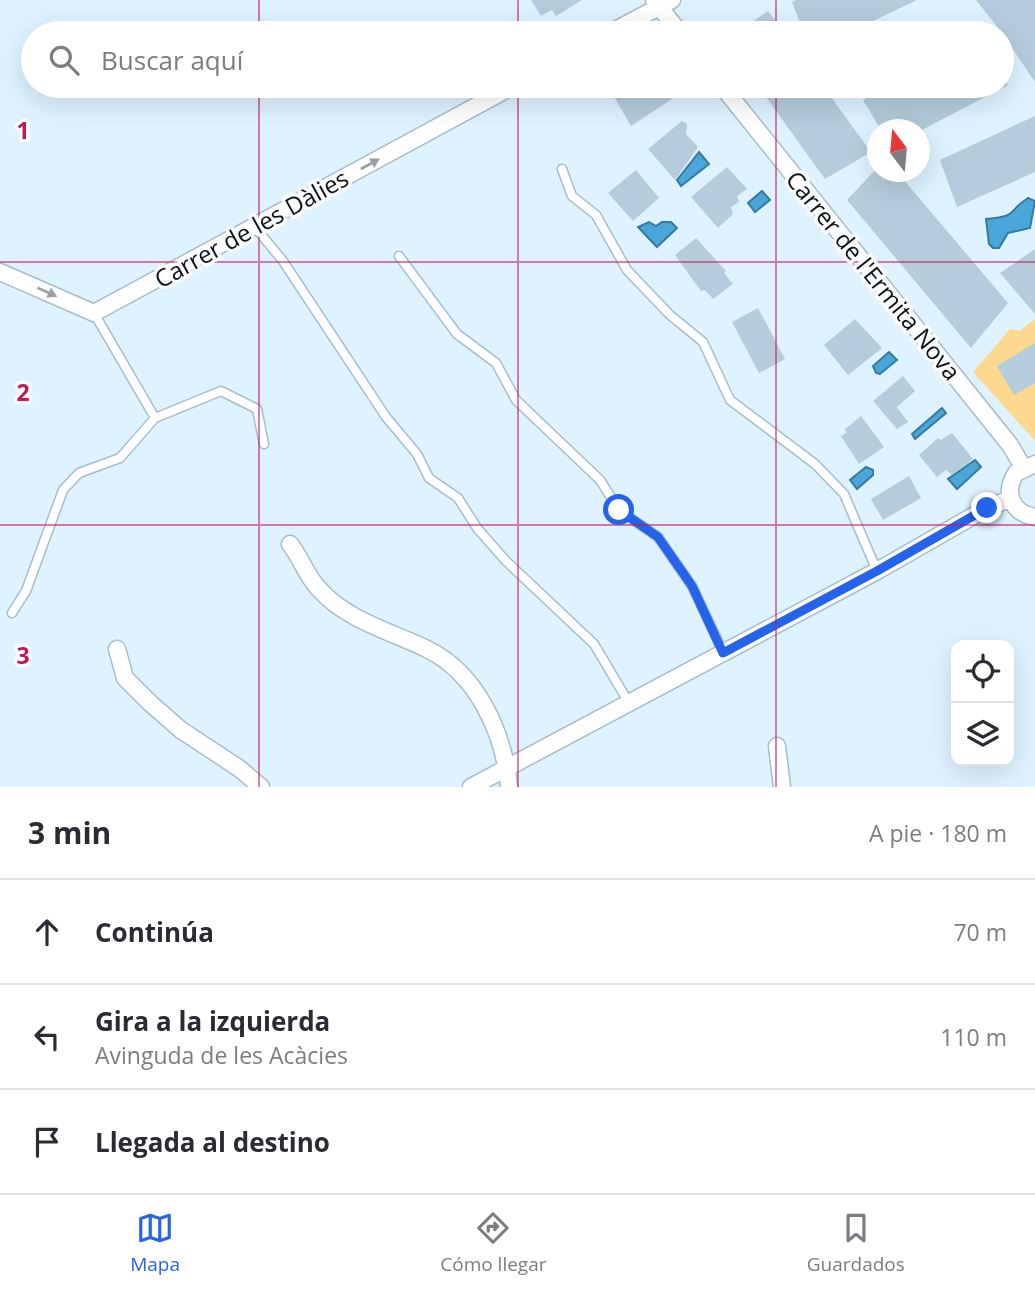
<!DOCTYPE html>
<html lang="es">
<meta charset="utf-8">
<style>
:root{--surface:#fff;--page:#f7f7f7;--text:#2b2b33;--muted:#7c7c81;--line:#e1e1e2;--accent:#2563eb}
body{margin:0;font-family:"Open Sans",sans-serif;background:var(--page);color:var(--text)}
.controls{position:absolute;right:21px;bottom:21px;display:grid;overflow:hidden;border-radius:14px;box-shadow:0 7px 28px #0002}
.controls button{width:63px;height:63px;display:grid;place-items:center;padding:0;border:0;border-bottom:2px solid var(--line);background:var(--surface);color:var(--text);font:35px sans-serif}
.compass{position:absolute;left:867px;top:119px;width:63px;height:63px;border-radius:50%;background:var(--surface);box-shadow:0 7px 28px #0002;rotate:344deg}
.stop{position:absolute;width:21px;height:21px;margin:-16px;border:5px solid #2563eb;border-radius:50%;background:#fff}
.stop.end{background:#2563eb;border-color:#fff;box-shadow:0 2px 7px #0008}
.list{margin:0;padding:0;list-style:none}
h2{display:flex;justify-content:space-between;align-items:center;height:91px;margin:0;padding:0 28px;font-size:30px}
h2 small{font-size:23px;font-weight:400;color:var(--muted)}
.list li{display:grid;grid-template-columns:46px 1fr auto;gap:21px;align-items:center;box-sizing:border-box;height:105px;padding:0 28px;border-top:2px solid var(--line)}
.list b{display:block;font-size:26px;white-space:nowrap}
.list p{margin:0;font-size:23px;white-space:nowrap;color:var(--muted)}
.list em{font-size:23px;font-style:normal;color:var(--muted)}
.icon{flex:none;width:38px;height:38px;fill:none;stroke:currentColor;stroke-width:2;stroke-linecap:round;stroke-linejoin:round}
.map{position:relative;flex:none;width:1035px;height:787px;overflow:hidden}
.search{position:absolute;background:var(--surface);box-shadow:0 7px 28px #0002;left:21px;right:21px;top:21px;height:77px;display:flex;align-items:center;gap:18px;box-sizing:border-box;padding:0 24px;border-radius:38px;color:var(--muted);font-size:26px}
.sheet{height:406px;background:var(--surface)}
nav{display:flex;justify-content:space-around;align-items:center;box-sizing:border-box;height:98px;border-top:2px solid var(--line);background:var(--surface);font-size:19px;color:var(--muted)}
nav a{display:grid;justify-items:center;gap:4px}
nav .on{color:var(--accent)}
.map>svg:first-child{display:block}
</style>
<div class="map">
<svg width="1035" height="787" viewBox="0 0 1035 787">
<rect width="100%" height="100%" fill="#def2ff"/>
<!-- green -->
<path fill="#fdd990" d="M 1035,319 L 1035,441 L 973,372 L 1010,329 L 1019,331 Z"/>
<!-- water -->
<path fill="#4aa6d9" stroke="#377a9f" stroke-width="2" d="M 699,152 L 709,164 L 681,186 L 677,180 Z
M 762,191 L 770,200 L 755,212 L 748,203 Z
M 1028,198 L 1035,201 L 1030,228 L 1008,233 L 999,248 L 993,248 L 989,244 L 986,219 C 1020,216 1006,212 1028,198 Z
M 649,222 L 656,226 L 662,222 L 671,222 L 677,228 L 657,247 L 638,227 Z
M 889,352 L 897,360 L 880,374 L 876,373 L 873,366 Z
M 942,408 L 946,413 L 915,439 L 912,434 Z
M 975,460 L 981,467 L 957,489 L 948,479 Z
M 866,467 L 873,470 L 873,475 L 857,489 L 850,480 Z"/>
<!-- building -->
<path fill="#b4ccdc" d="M 531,0 L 582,0 L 556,16 L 552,10 L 541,16 Z
M 796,0 L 917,0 L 848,33 L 804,33 L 792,2 Z
M 976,0 L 1035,0 L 1035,82 L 1002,33 Z
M 768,11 L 785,33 L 737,33 Z
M 1002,75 L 1008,85 L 920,131 L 881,130 L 863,100 L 890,86 L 1002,86 Z
M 628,86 L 664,86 L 672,99 L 631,126 L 613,95 Z
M 758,86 L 823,86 L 871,152 L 825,179 Z
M 1035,116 L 1035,172 L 957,207 L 940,160 Z
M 682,121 L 687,124 L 686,134 L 698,147 L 675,180 L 648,149 Z
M 727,167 L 747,189 L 737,196 L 739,202 L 731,207 L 733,214 L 718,228 L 691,197 Z
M 878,167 L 878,172 L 897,172 L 1008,303 L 971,348 L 847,200 Z
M 636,170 L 659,198 L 633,221 L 608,193 Z
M 696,238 L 726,271 L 724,273 L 733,284 L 713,299 L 705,290 L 701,291 L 675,255 Z
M 1035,249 L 1035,314 L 1000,273 Z
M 758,308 L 785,359 L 759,373 L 732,322 Z
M 855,319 L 882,348 L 848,375 L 824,345 Z
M 1035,343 L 1035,383 L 1014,395 L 997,366 Z
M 903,376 L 915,391 L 897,407 L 908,422 L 897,429 L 873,401 Z
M 861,416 L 884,447 L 859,464 L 841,436 L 847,432 L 844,430 Z
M 952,433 L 973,459 L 952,475 L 946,470 L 937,477 L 919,455 L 938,438 L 941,440 Z
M 909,476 L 921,498 L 883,520 L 871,499 Z"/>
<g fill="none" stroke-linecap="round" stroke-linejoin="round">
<defs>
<path id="lane" d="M 562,169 L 572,196 L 596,215 L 627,270 L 670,315 L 703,342 L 730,400 L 815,464 L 844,494 L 877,571
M 254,226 L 283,261 L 386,417 L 417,454 L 429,478 L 458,498 L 477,528 L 506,561 L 594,644 L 629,703
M 399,256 L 457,334 L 496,363 L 516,400 L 600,480 L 619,510 L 658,537 L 692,586 L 723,652
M 94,313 L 155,418 L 221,391 L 257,409 L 264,444
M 12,613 L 26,591 L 63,490 L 79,473 L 120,458 L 155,418"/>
<path id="street" d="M 654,0 L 680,33
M 610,33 L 672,0
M 722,86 L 1010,445 L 1023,467
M 0,272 L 94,313 L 513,86
M 1035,464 L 1016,473 C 1003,493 1012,513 1035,517
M 290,544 C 301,558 307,577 319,589 C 346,620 392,632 427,649 C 478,674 504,734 509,787
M 117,649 L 125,678 L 150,703 L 181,730 L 240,769 L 261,787
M 777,746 L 782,787
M 471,787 L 877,571 L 987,508 L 1010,499"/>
</defs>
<!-- lane casing -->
<use href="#lane" stroke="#a5bdcc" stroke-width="11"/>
<!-- street casing -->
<use href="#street" stroke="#a5bdcc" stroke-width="19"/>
<!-- lane -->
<use href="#lane" stroke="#fff" stroke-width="8"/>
<!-- street -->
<use href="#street" stroke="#fff" stroke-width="16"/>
</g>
<!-- one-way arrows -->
<defs><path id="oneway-solid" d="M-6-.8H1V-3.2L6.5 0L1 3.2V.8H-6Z" transform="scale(1.75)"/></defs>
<g fill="#9da1a3">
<use href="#oneway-solid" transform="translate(370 164) rotate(-29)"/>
<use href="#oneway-solid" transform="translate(47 292) rotate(24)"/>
</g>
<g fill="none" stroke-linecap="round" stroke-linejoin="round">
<!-- route -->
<path stroke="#2563eb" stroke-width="9" d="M 619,510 L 658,537 L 692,586 L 723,653 L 877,571 L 987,508"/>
</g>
<!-- grid -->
<path fill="none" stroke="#c2185b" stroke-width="2" stroke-opacity="0.55" d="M 259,0 L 259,33M 518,0 L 518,33M 776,0 L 776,33M 259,86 L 259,787M 518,86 L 518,787M 776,86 L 776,787M 0,262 L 1035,262M 0,525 L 1035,525"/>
<g text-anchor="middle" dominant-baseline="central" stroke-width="7" stroke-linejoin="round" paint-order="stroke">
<!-- street labels -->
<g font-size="24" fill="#0a1318" stroke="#fbfbfb">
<text transform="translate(251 228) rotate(-29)">Carrer de les Dàlies</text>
<text transform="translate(874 275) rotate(51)">Carrer de l'Ermita Nova</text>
</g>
</g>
<g font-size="23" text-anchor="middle" font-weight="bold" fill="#c2185b" stroke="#fbfbfb" stroke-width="7" stroke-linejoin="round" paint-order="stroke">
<text x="23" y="139">1</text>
<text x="23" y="401">2</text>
<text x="23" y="664">3</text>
</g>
</svg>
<div class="controls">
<button><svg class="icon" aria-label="locate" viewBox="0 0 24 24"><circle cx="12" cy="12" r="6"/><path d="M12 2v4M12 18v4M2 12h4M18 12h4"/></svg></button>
<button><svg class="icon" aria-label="layers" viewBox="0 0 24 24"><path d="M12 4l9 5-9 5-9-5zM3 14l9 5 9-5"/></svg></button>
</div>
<svg class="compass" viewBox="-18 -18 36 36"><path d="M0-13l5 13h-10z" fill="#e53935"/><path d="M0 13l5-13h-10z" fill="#7c7c81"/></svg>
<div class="stop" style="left:619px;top:510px"></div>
<div class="stop end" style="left:987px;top:508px"></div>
<div class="search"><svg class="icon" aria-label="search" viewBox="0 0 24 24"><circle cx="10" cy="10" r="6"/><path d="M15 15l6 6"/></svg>Buscar aquí</div>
</div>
<section class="sheet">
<h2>3 min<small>A pie · 180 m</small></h2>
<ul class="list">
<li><svg class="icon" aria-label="ahead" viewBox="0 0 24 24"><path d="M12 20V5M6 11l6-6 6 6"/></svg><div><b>Continúa</b></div><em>70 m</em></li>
<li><svg class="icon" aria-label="left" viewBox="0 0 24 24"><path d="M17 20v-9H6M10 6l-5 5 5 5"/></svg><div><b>Gira a la izquierda</b><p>Avinguda de les Acàcies</p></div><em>110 m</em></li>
<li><svg class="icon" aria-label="arrive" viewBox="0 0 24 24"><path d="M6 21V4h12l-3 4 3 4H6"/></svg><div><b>Llegada al destino</b></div></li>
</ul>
</section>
<nav>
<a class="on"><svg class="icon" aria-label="map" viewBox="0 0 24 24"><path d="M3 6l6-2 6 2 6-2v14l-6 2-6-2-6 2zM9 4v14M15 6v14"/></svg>Mapa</a>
<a><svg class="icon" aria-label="directions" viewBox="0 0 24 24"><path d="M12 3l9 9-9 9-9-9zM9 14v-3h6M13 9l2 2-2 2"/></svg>Cómo llegar</a>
<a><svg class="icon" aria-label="saved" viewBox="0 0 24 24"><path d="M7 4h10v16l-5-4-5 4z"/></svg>Guardados</a>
</nav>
